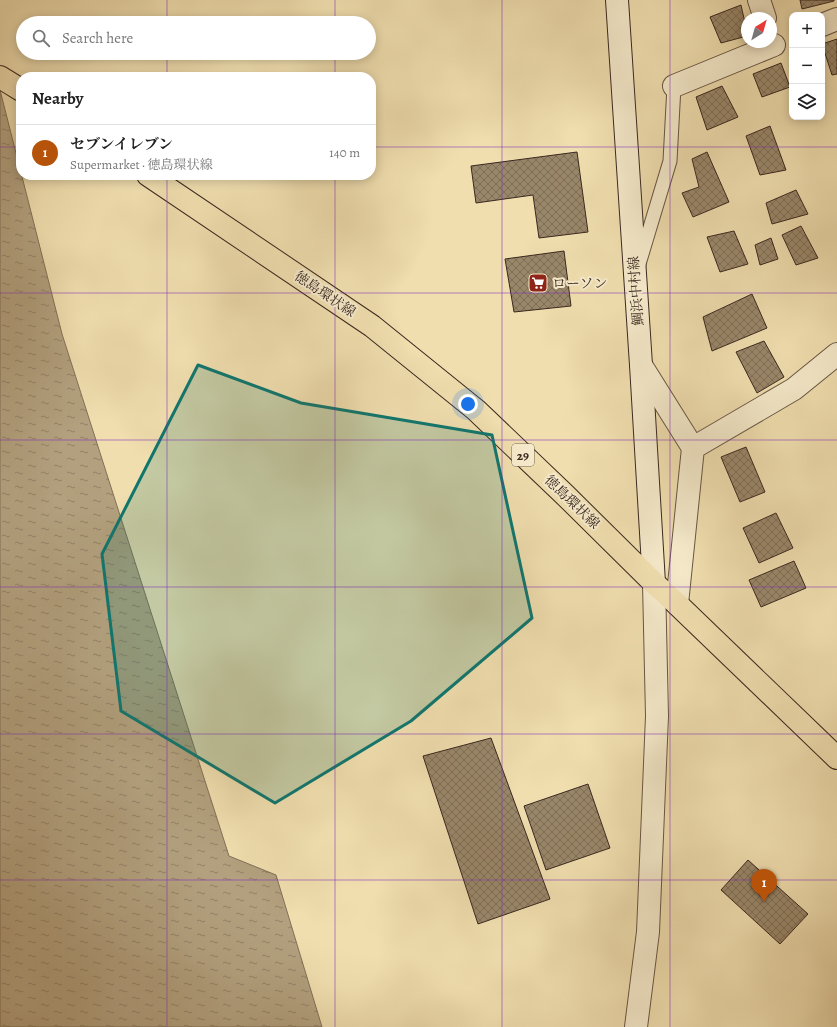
<!DOCTYPE html>
<meta charset="utf-8">
<style>
:root{--surface:#fff;--page:#f2f2f2;--text:#222;--muted:#767676;--line:#e0e0e0;--accent:#b45309}
body{margin:0;font-family:Alegreya,"Noto Serif JP",serif;background:var(--page);color:var(--text)}
.controls{position:absolute;right:12px;top:12px;display:grid;overflow:hidden;border-radius:8px;box-shadow:0 2px 10px #0003}
.controls button{width:36px;height:36px;display:grid;place-items:center;padding:0;border:0;border-bottom:1px solid var(--line);background:var(--surface);color:var(--text);font:20px sans-serif}
.compass{position:absolute;left:741px;top:12px;width:36px;height:36px;border-radius:50%;background:var(--surface);box-shadow:0 2px 10px #0003;rotate:37deg}
.you{position:absolute;left:468px;top:404px;width:14px;height:14px;margin:-10px;border:3px solid #fff;border-radius:50%;background:#1a73e8;box-shadow:0 0 0 6px #1a73e833}
.badge{display:grid;place-items:center;width:26px;height:26px;border-radius:50%;background:var(--accent);color:#fff;font-size:13px;font-weight:700}
.pin{position:absolute;translate:-50% -33px;filter:drop-shadow(0 1px 2px #0008)}
.pin::after{content:'';position:absolute;top:21px;width:14px;height:12px;background:inherit;clip-path:polygon(0 0,100% 0,50% 100%)}
.list{margin:0;padding:0;list-style:none}
h2{display:flex;justify-content:space-between;align-items:center;height:52px;margin:0;padding:0 16px;font-size:17px}
h2 small{font-size:13px;font-weight:400;color:var(--muted)}
.list li{display:grid;grid-template-columns:26px 1fr auto;gap:12px;align-items:center;box-sizing:border-box;height:56px;padding:0 16px;border-top:1px solid var(--line)}
.list b{display:block;font-size:15px;white-space:nowrap}
.list p{margin:0;font-size:13px;white-space:nowrap;color:var(--muted)}
.list em{font-size:13px;font-style:normal;color:var(--muted)}
.icon{flex:none;width:22px;height:22px;fill:none;stroke:currentColor;stroke-width:2;stroke-linecap:round;stroke-linejoin:round}
.map{position:relative;flex:none;width:837px;height:1027px;overflow:hidden}
.search{position:absolute;background:var(--surface);box-shadow:0 2px 10px #0003;left:16px;top:16px;width:360px;height:44px;display:flex;align-items:center;gap:10px;box-sizing:border-box;padding:0 14px;border-radius:22px;color:var(--muted);font-size:15px}
.panel{position:absolute;background:var(--surface);box-shadow:0 2px 10px #0003;left:16px;top:72px;width:360px;height:108px;border-radius:16px}
.map>svg:first-child{display:block}
</style>
<div class="map">
<svg width="837" height="1027" viewBox="0 0 837 1027">
<defs>
<pattern id="water-ripples" width="26" height="14" patternUnits="userSpaceOnUse"><rect width="26" height="14" fill="#b2a07e"/><path d="M2 4q2-2 4 0t4 0M15 11q2-2 4 0t4 0" fill="none" stroke="#928267"/></pattern>
<pattern id="building-cross-hatch" width="8" height="8" patternUnits="userSpaceOnUse"><rect width="8" height="8" fill="#99876a"/><path d="M0 0l8 8M0 8l8-8" fill="none" stroke="#7e6e57"/></pattern>
</defs>
<rect width="100%" height="100%" fill="#f0deaf"/>
<filter id="stains"><feTurbulence type="fractalNoise" baseFrequency=".005" numOctaves="4"/><feColorMatrix values="0 0 0 0 .2 0 0 0 0 .09 0 0 0 0 .02 0 0 0 .5 -.17"/></filter>
<radialGradient id="worn" r=".72"><stop offset=".6" stop-color="#630" stop-opacity="0"/><stop offset="1" stop-color="#630" stop-opacity=".3"/></radialGradient>
<!-- water -->
<path fill="url(#water-ripples)" stroke="#827058" d="M 0,90 L 62,334 L 229,856 L 276,875 L 322,1027 L 0,1027 Z"/>
<!-- building -->
<path fill="url(#building-cross-hatch)" stroke="#3a2820" d="M 800,0 L 834,0 L 834,1 L 802,9 Z
M 741,5 L 747,32 L 747,36 L 721,43 L 710,17 Z
M 837,39 L 837,74 L 832,75 L 822,44 Z
M 781,63 L 790,87 L 762,97 L 753,74 Z
M 722,86 L 738,117 L 707,130 L 696,97 Z
M 770,126 L 786,170 L 760,175 L 746,136 Z
M 577,152 L 588,232 L 539,238 L 533,195 L 476,203 L 471,166 Z
M 707,152 L 729,202 L 693,217 L 682,193 L 699,187 L 692,159 Z
M 796,190 L 808,214 L 772,224 L 766,203 Z
M 801,226 L 818,258 L 796,265 L 782,235 Z
M 734,231 L 748,264 L 720,272 L 707,237 Z
M 771,238 L 778,259 L 760,265 L 755,245 Z
M 564,251 L 571,306 L 514,312 L 505,259 Z
M 752,294 L 767,328 L 712,351 L 703,317 Z
M 764,341 L 784,377 L 757,393 L 736,352 Z
M 746,447 L 765,492 L 740,502 L 721,457 Z
M 776,513 L 793,548 L 759,563 L 743,528 Z
M 794,561 L 806,588 L 761,607 L 749,580 Z
M 491,738 L 550,899 L 478,924 L 423,756 Z
M 588,784 L 610,848 L 546,870 L 524,806 Z
M 748,860 L 808,914 L 780,944 L 721,890 Z"/>
<g fill="none" stroke-linecap="round" stroke-linejoin="round">
<defs>
<path id="service" d="M 639,264 L 670,161 L 674,86"/>
<path id="minor" d="M 759,0 L 765,18
M 822,25 L 837,19
M 674,86 L 774,45
M 641,365 L 693,448 L 794,389 L 837,354
M 677,604 L 693,448"/>
<path id="tertiary" d="M 636,1027 L 648,932 L 657,716 L 654,583"/>
<path id="secondary" d="M 617,0 L 641,365 L 654,583"/>
<path id="primary" d="M 0,77 L 21,90
M 148,175 L 372,326 L 476,410 L 564,494 L 654,583 L 677,604 L 837,758"/>
</defs>
<!-- service casing -->
<use href="#service" stroke="#685644" stroke-width="15"/>
<!-- minor casing -->
<use href="#minor" stroke="#685644" stroke-width="24"/>
<!-- tertiary casing -->
<use href="#tertiary" stroke="#685644" stroke-width="24"/>
<!-- secondary casing -->
<use href="#secondary" stroke="#3a2820" stroke-width="24"/>
<!-- primary casing -->
<use href="#primary" stroke="#3a2820" stroke-width="24"/>
<!-- service -->
<use href="#service" stroke="#f5eacb" stroke-width="13"/>
<!-- minor -->
<use href="#minor" stroke="#f5eacb" stroke-width="22"/>
<!-- tertiary -->
<use href="#tertiary" stroke="#f5eacb" stroke-width="22"/>
<!-- secondary -->
<use href="#secondary" stroke="#f5eacb" stroke-width="22"/>
<!-- primary -->
<use href="#primary" stroke="#f0deaf" stroke-width="22"/>
</g>
<!-- marked area -->
<path fill="#0f766e" fill-opacity="0.2" stroke="#0f766e" stroke-width="3" stroke-linejoin="round" d="M 198,365 L 301,403 L 492,435 L 532,618 L 411,721 L 275,803 L 121,711 L 102,554 Z"/>
<!-- grid -->
<path fill="none" stroke="#7b2cbf" stroke-width="1" stroke-opacity="0.55" d="M 167,0 L 167,23M 335,0 L 335,23M 502,0 L 502,1027M 670,0 L 670,1027M 167,53 L 167,77M 335,53 L 335,77M 0,147 L 21,147M 371,147 L 837,147M 167,175 L 167,1027M 335,175 L 335,1027M 0,293 L 837,293M 0,440 L 837,440M 0,587 L 837,587M 0,734 L 837,734M 0,880 L 837,880"/>
<!-- icons -->
<defs>
<symbol id="supermarket-square" viewBox="-11 -11 22 22"><rect x="-9" y="-9" width="18" height="18" rx="4" fill="#8f2418" stroke="#f5eacb"/><path d="M-6-5.5h2.5l.6 2H6L4.5 2H-2.5L-4.4-4H-6ZM-1.5 3.2a1.3 1.3 0 1 0 .1 0ZM3 3.2a1.3 1.3 0 1 0 .1 0Z" fill="#fff"/></symbol>
</defs>
<g fill-rule="evenodd">
<use href="#supermarket-square" x="527" y="272" width="22" height="22"/>
</g>
<g text-anchor="middle" dominant-baseline="central" stroke-width="4" stroke-linejoin="round" paint-order="stroke">
<!-- shield labels -->
<rect fill="#f5eacb" stroke="#726253" stroke-width="1" x="512" y="444" width="22" height="22" rx="3"/>
<g font-size="13" font-weight="bold" fill="#3a2820">
<text x="523" y="455">29</text>
</g>
<!-- poi labels -->
<g font-size="14" fill="#3a2820" stroke="#f5eacb" text-anchor="start">
<text x="552" y="283">ローソン</text>
</g>
<!-- street labels -->
<g font-size="14" fill="#3a2820" stroke="#f5eacb">
<text transform="translate(636 291) rotate(-94)">鯛浜中村線</text>
<text transform="translate(325 294) rotate(34)">徳島環状線</text>
<text transform="translate(572 502) rotate(44)">徳島環状線</text>
</g>
</g>
<rect width="100%" height="100%" filter="url(#stains)"/>
<rect width="100%" height="100%" fill="url(#worn)"/>
</svg>
<div class="controls">
<button>+</button>
<button>−</button>
<button><svg class="icon" aria-label="layers" viewBox="0 0 24 24"><path d="M12 4l9 5-9 5-9-5zM3 14l9 5 9-5"/></svg></button>
</div>
<svg class="compass" viewBox="-18 -18 36 36"><path d="M0-13l5 13h-10z" fill="#e53935"/><path d="M0 13l5-13h-10z" fill="#767676"/></svg>
<div class="you"></div>
<div class="pin badge" style="left:764px;top:902px">1</div>
<div class="search"><svg class="icon" aria-label="search" viewBox="0 0 24 24"><circle cx="10" cy="10" r="6"/><path d="M15 15l6 6"/></svg>Search here</div>
<section class="panel">
<h2>Nearby<small></small></h2>
<ul class="list">
<li><span class="badge">1</span><div><b>セブンイレブン</b><p>Supermarket · 徳島環状線</p></div><em>140 m</em></li>
</ul>
</section>
</div>
